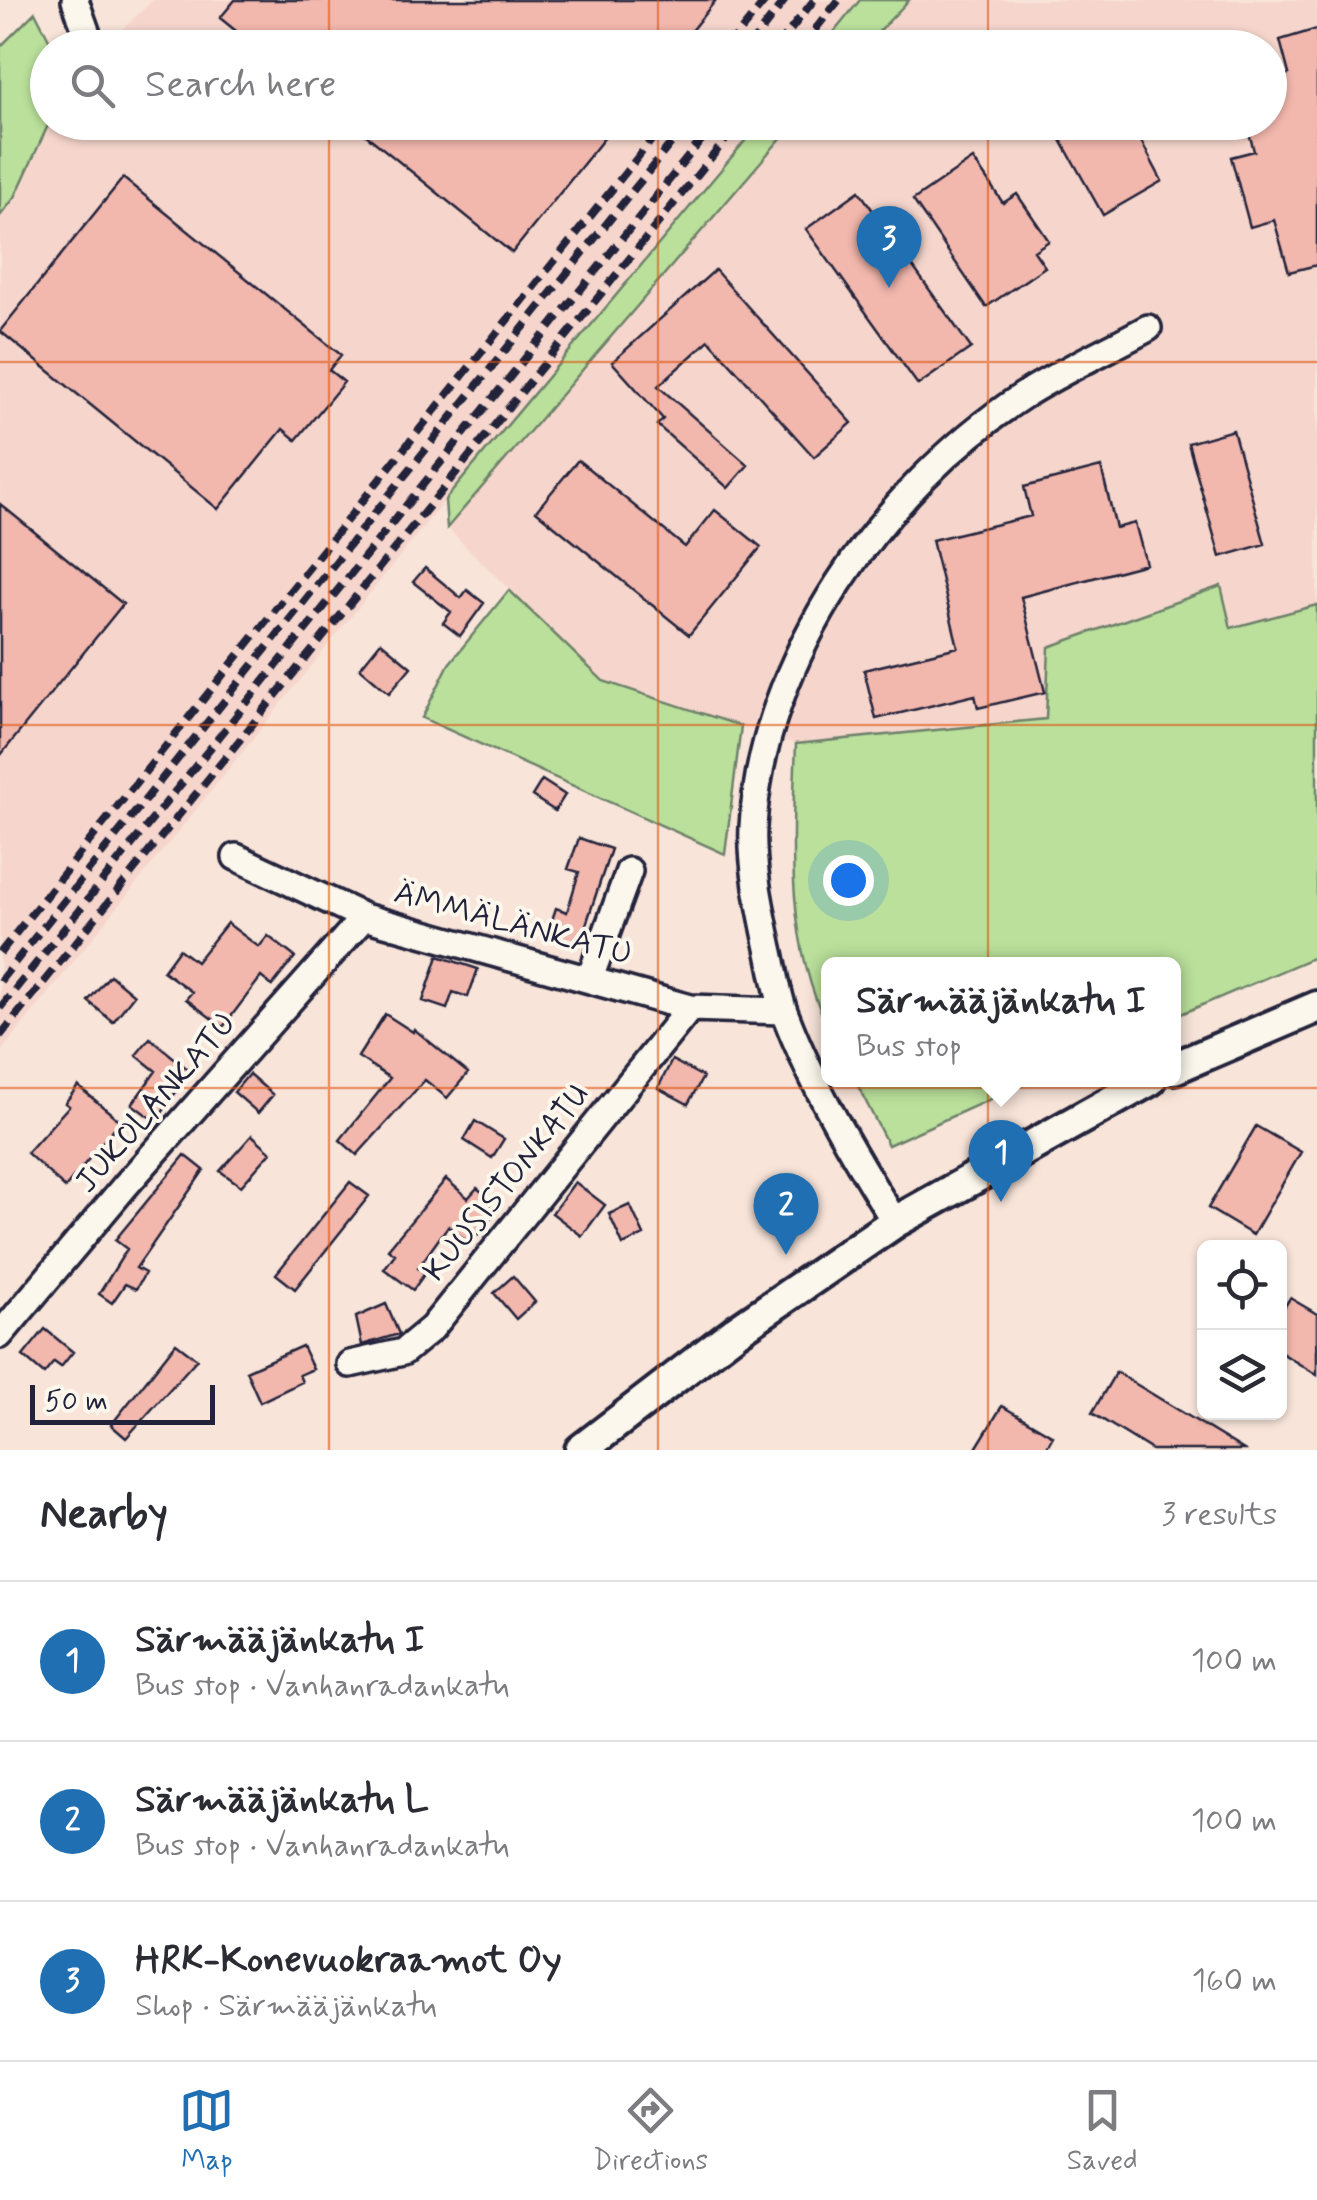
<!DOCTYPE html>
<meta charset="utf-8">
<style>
:root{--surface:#fff;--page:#f2f2f3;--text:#2b2b33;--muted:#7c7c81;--line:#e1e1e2;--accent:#1f6fb2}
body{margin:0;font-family:Mynerve,sans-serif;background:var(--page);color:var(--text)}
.controls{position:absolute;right:30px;bottom:30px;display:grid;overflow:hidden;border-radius:15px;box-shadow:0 2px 8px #0004}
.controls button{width:90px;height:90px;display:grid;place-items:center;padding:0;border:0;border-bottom:2px solid var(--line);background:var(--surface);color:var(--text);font:50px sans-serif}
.scale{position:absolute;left:30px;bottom:25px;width:185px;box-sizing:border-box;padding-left:10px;border:5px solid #22223b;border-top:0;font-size:28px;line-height:35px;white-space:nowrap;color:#22223b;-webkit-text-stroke:8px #fbf7ec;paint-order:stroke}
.you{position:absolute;left:848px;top:880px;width:35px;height:35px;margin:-25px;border:8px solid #fff;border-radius:50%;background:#1a73e8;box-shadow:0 0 0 15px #1a73e833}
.badge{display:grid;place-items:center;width:65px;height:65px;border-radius:50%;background:var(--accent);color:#fff;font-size:32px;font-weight:700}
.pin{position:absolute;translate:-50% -82px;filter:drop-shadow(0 2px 5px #0008)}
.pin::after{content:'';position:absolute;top:52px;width:35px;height:30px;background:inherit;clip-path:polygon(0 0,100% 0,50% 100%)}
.popup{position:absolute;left:821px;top:957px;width:360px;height:130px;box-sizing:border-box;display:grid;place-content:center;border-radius:15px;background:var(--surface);filter:drop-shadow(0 2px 8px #0005);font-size:32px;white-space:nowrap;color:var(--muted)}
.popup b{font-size:38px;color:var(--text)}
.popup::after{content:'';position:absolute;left:50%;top:100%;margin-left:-20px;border:20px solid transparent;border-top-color:var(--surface)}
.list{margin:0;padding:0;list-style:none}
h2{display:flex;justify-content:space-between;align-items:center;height:130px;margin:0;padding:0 40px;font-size:42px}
h2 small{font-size:32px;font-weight:400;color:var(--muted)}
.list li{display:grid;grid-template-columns:65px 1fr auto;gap:30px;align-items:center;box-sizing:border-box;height:160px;padding:0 40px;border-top:2px solid var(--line)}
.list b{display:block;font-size:38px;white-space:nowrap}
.list p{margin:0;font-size:32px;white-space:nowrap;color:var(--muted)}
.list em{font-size:32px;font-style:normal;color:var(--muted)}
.icon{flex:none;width:55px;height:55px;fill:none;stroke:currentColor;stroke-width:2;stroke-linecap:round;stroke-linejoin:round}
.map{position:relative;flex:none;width:1317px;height:1450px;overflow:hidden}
.search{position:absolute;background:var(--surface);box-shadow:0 2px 8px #0004;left:30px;right:30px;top:30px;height:110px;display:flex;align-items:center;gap:25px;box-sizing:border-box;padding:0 35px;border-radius:55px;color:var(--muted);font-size:38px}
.sheet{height:610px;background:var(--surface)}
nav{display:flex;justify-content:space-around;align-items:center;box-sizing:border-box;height:140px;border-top:2px solid var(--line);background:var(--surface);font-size:28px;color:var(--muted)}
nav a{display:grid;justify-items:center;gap:5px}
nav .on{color:var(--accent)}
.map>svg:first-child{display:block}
</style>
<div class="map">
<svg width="1317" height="1450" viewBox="0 0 1317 1450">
<rect width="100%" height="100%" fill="#f8e4d9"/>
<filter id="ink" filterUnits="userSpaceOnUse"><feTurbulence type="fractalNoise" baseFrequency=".01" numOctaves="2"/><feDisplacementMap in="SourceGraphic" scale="20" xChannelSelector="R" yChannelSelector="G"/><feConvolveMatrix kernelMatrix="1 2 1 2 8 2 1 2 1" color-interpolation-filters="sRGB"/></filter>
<g filter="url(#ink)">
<!-- built -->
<path fill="#f6d6cc" d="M 153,0 L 860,0 L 822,47 L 103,48 Z
M 909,0 L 1317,0 L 1317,605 L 1230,628 L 1220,586 L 1047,719 L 796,744 L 603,681 L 447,528 L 794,123 L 1270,122 L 1270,48 L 864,47 Z
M 49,123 L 760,123 L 445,500 L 0,1053 L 0,216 L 15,197 Z"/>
<!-- green -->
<path fill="#bae09b" stroke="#6e816b" stroke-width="2.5" d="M 860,0 L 909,0 L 864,47 L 822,47 Z
M 35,12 L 53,47 L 48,48 L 49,123 L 15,197 L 0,216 L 0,47 Z
M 760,123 L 794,123 L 447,528 L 445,500 Z
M 1221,586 L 1231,628 L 1317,605 L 1317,956 L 1174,1017 L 1174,964 L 828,964 L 828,1027 C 785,941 792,838 796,744 L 1046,719 L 1049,647 Z
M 509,590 L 603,681 L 741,726 L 725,854 L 422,718 L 449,664 Z
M 855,1080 L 1033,1080 L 888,1145 Z"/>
<!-- building -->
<path fill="#f2b7ad" stroke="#22223b" stroke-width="2.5" d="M 235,0 L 716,0 L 677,48 L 257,48 L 220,18 Z
M 1317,29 L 1317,265 L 1289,272 L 1274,220 L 1250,227 L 1231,157 L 1254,151 L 1246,122 L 1270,122 L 1270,79 L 1289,74 L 1280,40 Z
M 350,122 L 617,122 L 512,253 Z
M 1051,122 L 1131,122 L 1162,181 L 1103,215 Z
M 973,159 L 1003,203 L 1017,194 L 1049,241 L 1034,251 L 1045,267 L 986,307 L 913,200 Z
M 123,178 L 341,355 L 329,370 L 344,382 L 296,440 L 283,429 L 218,509 L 0,331 Z
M 859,191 L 971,348 L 918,385 L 806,229 Z
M 715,270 L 852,423 L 814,457 L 709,340 L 658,386 L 748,465 L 728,488 L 657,425 L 663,419 L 612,362 Z
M 1233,430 L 1265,544 L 1220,557 L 1188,443 Z
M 578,460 L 685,547 L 715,510 L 761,547 L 689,635 L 536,511 Z
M 1101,467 L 1116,528 L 1135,523 L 1146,564 L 1021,597 L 1045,692 L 978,708 L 975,695 L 876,719 L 864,670 L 958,647 L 932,540 L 1031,516 L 1024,487 Z
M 0,504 L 123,604 L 0,756 Z
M 425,568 L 461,598 L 467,590 L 484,603 L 460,636 L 443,623 L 451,612 L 413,582 Z
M 381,642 L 411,667 L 389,693 L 360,668 Z
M 542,780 L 565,795 L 555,811 L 532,796 Z
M 579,838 L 611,849 L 579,946 L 547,935 L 556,908 L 567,912 L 579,872 L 568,869 Z
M 227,923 L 259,947 L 268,936 L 295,957 L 272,986 L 261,977 L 223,1027 L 186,999 L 192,992 L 163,971 L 179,949 L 196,962 Z
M 438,956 L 478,969 L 468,997 L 453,992 L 447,1009 L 423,1001 Z
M 110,975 L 134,995 L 113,1022 L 88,1001 Z
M 385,1014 L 413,1032 L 414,1029 L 468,1073 L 447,1098 L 425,1080 L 357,1155 L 340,1140 L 390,1078 L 358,1057 Z
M 150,1038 L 190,1071 L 156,1122 L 132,1104 L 156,1071 L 136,1055 Z
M 672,1060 L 703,1077 L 688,1104 L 658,1088 Z
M 249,1074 L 273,1095 L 258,1113 L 234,1092 Z
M 78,1086 L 120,1121 L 65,1188 L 27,1153 L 69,1106 L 65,1103 Z
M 475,1121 L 504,1139 L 492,1158 L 464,1140 Z
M 1256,1126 L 1301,1152 L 1253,1235 L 1208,1208 Z
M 252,1135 L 271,1152 L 241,1186 L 220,1171 Z
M 185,1155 L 204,1170 L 136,1268 L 145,1273 L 136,1289 L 125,1284 L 112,1303 L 99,1294 L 127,1249 L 115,1240 Z
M 446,1179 L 468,1198 L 477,1188 L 493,1201 L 485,1211 L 492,1217 L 470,1244 L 448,1226 L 418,1268 L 425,1273 L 413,1290 L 384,1269 L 395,1254 L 388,1249 Z
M 350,1182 L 369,1196 L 295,1289 L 276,1274 Z
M 575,1182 L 605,1205 L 582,1236 L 552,1213 Z
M 630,1205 L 644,1235 L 623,1245 L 609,1214 Z
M 513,1276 L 535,1302 L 516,1319 L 494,1293 Z
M 1290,1298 L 1317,1314 L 1317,1375 L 1280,1352 L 1280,1314 Z
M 386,1304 L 399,1334 L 362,1345 L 356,1317 Z
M 45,1329 L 73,1352 L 61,1367 L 54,1362 L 44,1374 L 23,1356 Z
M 176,1343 L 197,1359 L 126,1438 L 111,1425 Z
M 302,1346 L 313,1369 L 299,1375 L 302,1382 L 260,1402 L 246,1371 Z
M 1116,1372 L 1244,1450 L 1152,1450 L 1092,1413 Z
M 1002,1406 L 1053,1436 L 1045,1450 L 975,1450 Z"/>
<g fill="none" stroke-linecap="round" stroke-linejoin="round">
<defs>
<path id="minor" d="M 75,0 L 92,48
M 236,857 L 364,917 L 690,1008 L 784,1011
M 590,978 L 629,871
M 895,1222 C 854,1156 813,1087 785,1014 C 777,993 774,969 769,948 C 761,910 751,866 753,827 C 762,658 883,488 1021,397 C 1061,371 1106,351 1148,328
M 0,1335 L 125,1186 L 364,917
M 350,1364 L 403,1352 L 432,1328 L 690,1008"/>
<path id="tertiary" d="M 1174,1068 L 1317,1007
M 581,1450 L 736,1331 L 895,1222 L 1150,1080"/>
</defs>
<!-- minor casing -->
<use href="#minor" stroke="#22223b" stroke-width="32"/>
<!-- tertiary casing -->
<use href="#tertiary" stroke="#22223b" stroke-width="38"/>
<!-- minor -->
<use href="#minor" stroke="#fbf7ec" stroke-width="25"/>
<!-- tertiary -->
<use href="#tertiary" stroke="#fbf7ec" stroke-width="30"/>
<!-- rail -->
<path stroke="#22223b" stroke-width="8" stroke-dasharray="15 8" stroke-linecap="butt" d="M 727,48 L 766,0
M 748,48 L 785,0
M 776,48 L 814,0
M 800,48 L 839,0
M 0,953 L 666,122
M 0,981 L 688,122
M 0,1008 L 716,122
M 0,1036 L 740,122"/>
</g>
</g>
<!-- grid -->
<path fill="none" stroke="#de560e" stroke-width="2.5" stroke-opacity="0.55" d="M 329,0 L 329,48M 658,0 L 658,48M 988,0 L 988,48M 329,122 L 329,1450M 658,122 L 658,1450M 988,122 L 988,1450M 0,362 L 1317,362M 0,725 L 1317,725M 0,1088 L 1317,1088"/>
<g text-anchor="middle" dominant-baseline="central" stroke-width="8" stroke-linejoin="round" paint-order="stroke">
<!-- street labels -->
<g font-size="32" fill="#22223b" stroke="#fbf7ec">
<text transform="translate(513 924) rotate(15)">ÄMMÄLÄNKATU</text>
<text transform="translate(156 1103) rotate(-49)">JUKOLANKATU</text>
<text transform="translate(507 1183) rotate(-51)">KUUSISTONKATU</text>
</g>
</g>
</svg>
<div class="controls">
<button><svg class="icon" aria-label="locate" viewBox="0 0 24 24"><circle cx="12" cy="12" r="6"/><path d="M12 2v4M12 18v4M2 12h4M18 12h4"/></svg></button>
<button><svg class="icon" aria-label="layers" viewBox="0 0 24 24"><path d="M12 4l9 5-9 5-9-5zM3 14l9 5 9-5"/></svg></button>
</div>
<div class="scale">50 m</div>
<div class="you"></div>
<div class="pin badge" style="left:1001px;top:1202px">1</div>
<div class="popup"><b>Särmääjänkatu I</b>Bus stop</div>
<div class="pin badge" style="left:786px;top:1255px">2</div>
<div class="pin badge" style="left:889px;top:288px">3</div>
<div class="search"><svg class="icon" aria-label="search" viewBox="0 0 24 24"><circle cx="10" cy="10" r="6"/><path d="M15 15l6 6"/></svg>Search here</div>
</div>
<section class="sheet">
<h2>Nearby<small>3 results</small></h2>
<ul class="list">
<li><span class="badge">1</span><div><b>Särmääjänkatu I</b><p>Bus stop · Vanhanradankatu</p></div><em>100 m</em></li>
<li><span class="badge">2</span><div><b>Särmääjänkatu L</b><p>Bus stop · Vanhanradankatu</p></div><em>100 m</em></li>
<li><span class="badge">3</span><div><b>HRK-Konevuokraamot Oy</b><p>Shop · Särmääjänkatu</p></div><em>160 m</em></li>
</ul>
</section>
<nav>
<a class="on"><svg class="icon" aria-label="map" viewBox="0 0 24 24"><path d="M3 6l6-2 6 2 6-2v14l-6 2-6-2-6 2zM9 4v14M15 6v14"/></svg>Map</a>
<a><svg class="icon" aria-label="directions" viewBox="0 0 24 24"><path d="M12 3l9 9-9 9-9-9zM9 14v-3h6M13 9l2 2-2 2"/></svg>Directions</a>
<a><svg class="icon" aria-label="saved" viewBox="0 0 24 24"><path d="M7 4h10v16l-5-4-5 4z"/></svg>Saved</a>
</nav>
